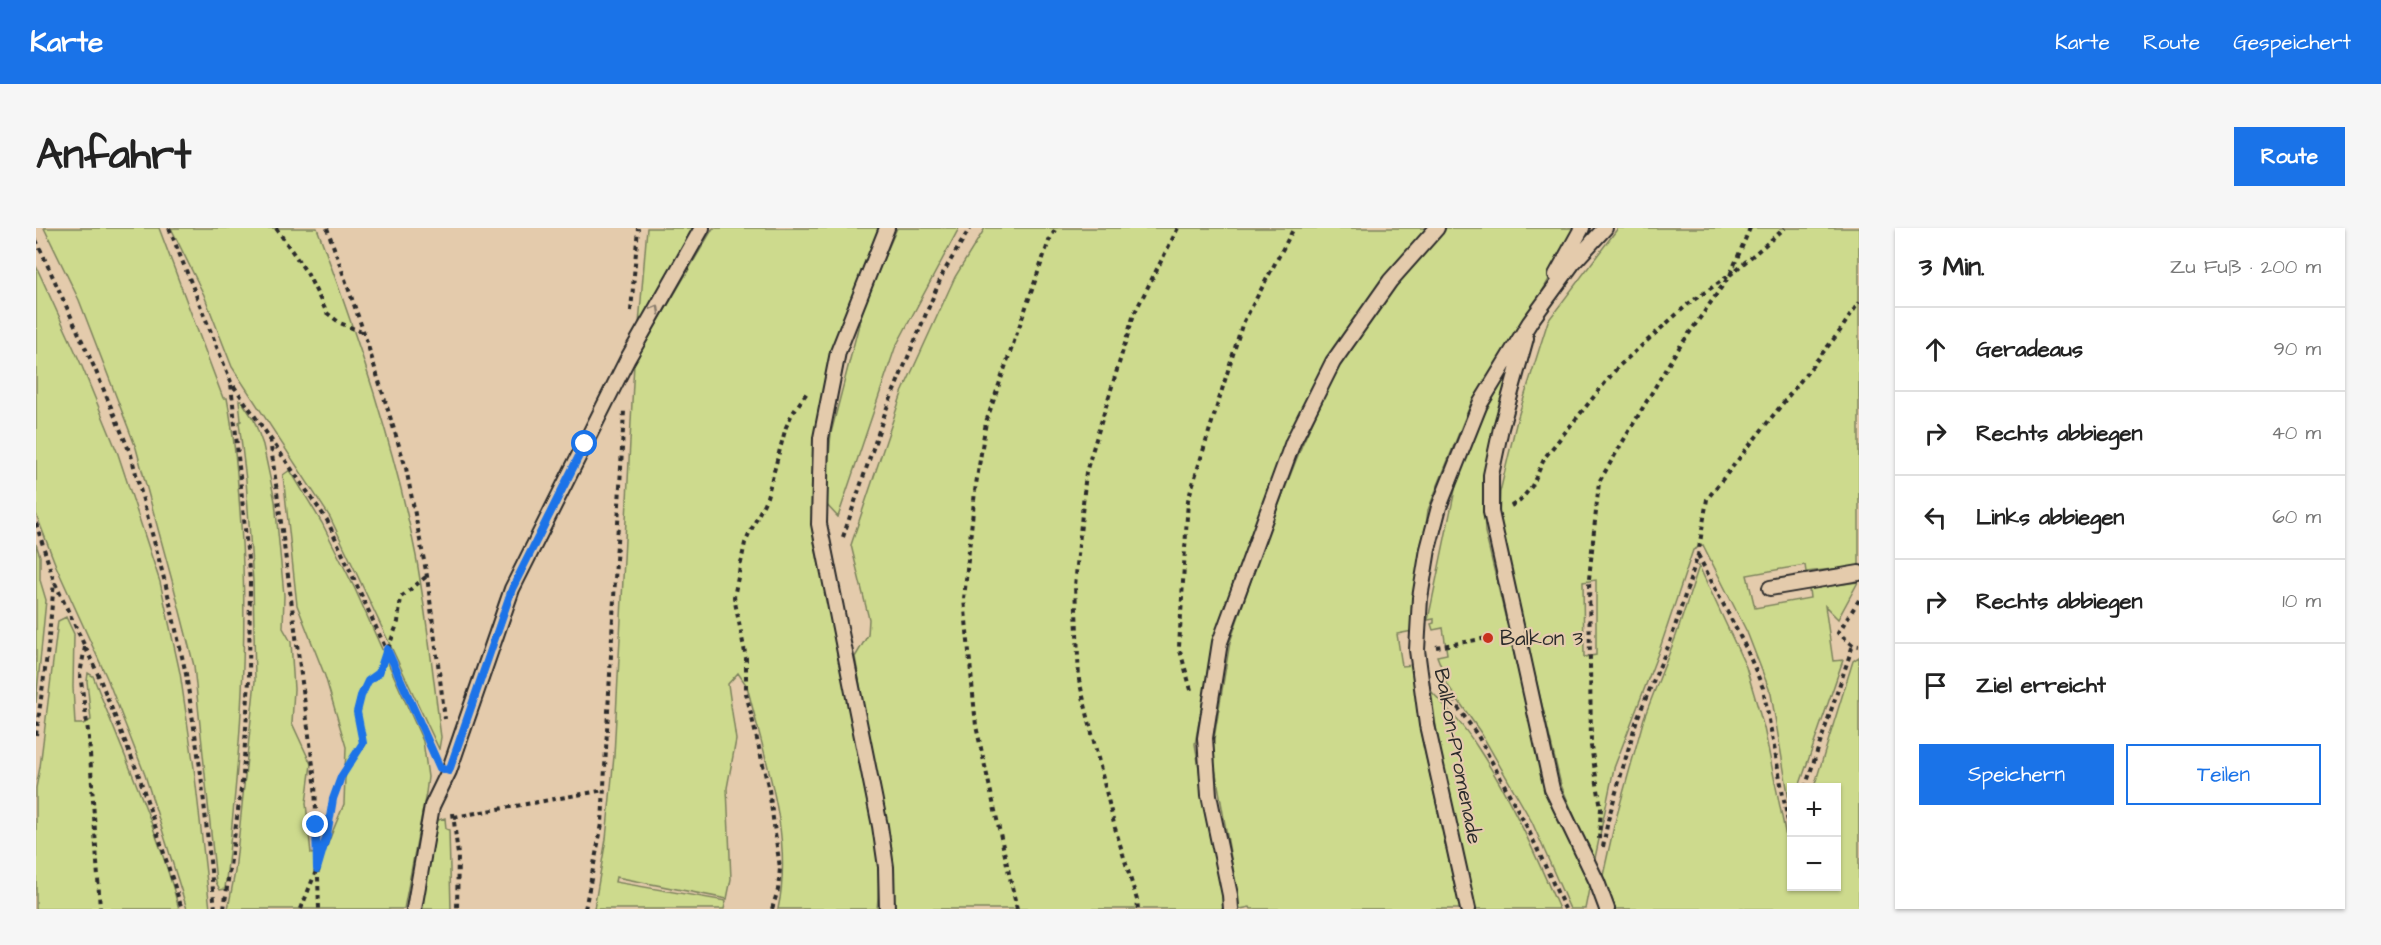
<!DOCTYPE html>
<html lang="de">
<meta charset="utf-8">
<style>
:root{--surface:#fff;--page:#f6f6f6;--text:#222;--muted:#767676;--line:#e0e0e0;--accent:#1a73e8}
body{margin:0;font-family:"Architects Daughter",sans-serif;background:var(--page);color:var(--text)}
.controls{position:absolute;right:18px;bottom:18px;display:grid;overflow:hidden;border-radius:0px;box-shadow:0 2px 4px #0004}
.controls button{width:54px;height:54px;display:grid;place-items:center;padding:0;border:0;border-bottom:2px solid var(--line);background:var(--surface);color:var(--text);font:30px sans-serif}
.stop{position:absolute;width:18px;height:18px;margin:-14px;border:4px solid #1a73e8;border-radius:50%;background:#fff}
.stop.end{background:#1a73e8;border-color:#fff;box-shadow:0 2px 6px #0008}
.list{margin:0;padding:0;list-style:none}
h2{display:flex;justify-content:space-between;align-items:center;height:78px;margin:0;padding:0 24px;font-size:26px}
h2 small{font-size:20px;font-weight:400;color:var(--muted)}
.list li{display:grid;grid-template-columns:39px 1fr auto;gap:18px;align-items:center;box-sizing:border-box;height:84px;padding:0 24px;border-top:2px solid var(--line)}
.list b{display:block;font-size:22px;white-space:nowrap}
.list em{font-size:20px;font-style:normal;color:var(--muted)}
.actions{display:flex;gap:12px;padding:18px 24px}
.actions a{flex:1;padding:14px 0;border:2px solid var(--accent);border-radius:0px;text-align:center;font-size:21px;color:var(--accent)}
.actions .main{background:var(--accent);color:#fff}
.icon{flex:none;width:33px;height:33px;fill:none;stroke:currentColor;stroke-width:2;stroke-linecap:round;stroke-linejoin:round}
.map{position:relative;flex:none;width:1823px;height:681px;overflow:hidden;border-radius:0px}
header{display:flex;align-items:center;gap:36px;box-sizing:border-box;height:84px;padding:0 30px;background:var(--accent);color:#fff}
header strong{font-size:28px}
nav{display:flex;gap:33px;margin-inline-start:auto;font-size:21px}
.intro{display:flex;align-items:center;justify-content:space-between;box-sizing:border-box;height:144px;padding:0 36px}
h1{margin:0;font-size:42px}
.button{padding:15px 27px;border-radius:0px;background:var(--accent);color:#fff;font-size:21px;font-weight:700}
main{display:flex;gap:36px;padding:0 36px}
aside{flex:1;background:var(--surface);border-radius:0px;box-shadow:0 2px 4px #0004}
.map>svg:first-child{display:block}
</style>
<header>
<strong>Karte</strong>
<nav><a>Karte</a><a>Route</a><a>Gespeichert</a></nav>
</header>
<div class="intro"><h1>Anfahrt</h1><a class="button">Route</a></div>
<main>
<div class="map">
<svg width="1823" height="681" viewBox="0 0 1823 681">
<rect width="100%" height="100%" fill="#e4cbac"/>
<filter id="ink" filterUnits="userSpaceOnUse"><feTurbulence type="fractalNoise" baseFrequency=".0167" numOctaves="2"/><feDisplacementMap in="SourceGraphic" scale="12" xChannelSelector="R" yChannelSelector="G"/><feConvolveMatrix kernelMatrix="1 2 1 2 8 2 1 2 1" color-interpolation-filters="sRGB"/></filter>
<g filter="url(#ink)">
<!-- green -->
<path fill="#cdda8d" stroke="#7c825c" stroke-width="1.5" fill-rule="evenodd" d="M 8,0 L 123,0 L 187,170 L 191,170 C 199,212 202,254 205,297 C 213,419 203,539 189,661 L 184,662 L 180,654 L 158,438 L 137,356 L 100,220 L 43,72 Z
M 135,0 L 281,0 C 320,104 359,219 380,328 C 391,388 397,449 405,509 L 403,521 L 294,289 L 196,139 L 168,67 Z
M 611,0 L 659,0 L 603,96 Z
M 677,0 L 844,0 C 804,94 771,195 776,298 C 777,322 790,361 796,386 C 805,426 811,466 818,506 C 828,561 848,626 841,681 L 742,681 C 758,608 728,529 711,458 L 702,445 L 692,456 L 700,512 L 691,560 L 695,651 L 691,671 L 580,649 L 579,654 L 690,673 L 688,681 L 558,681 L 570,611 L 578,528 L 598,135 Z
M 861,0 L 923,0 L 859,120 L 802,289 L 789,275 L 795,205 L 829,73 Z
M 949,0 L 1393,0 L 1252,212 L 1198,352 L 1176,422 L 1159,516 L 1167,564 L 1189,666 L 1189,681 L 858,681 L 853,622 L 819,429 L 832,407 L 833,391 L 815,317 L 866,165 L 919,49 Z
M 1410,0 L 1541,0 L 1490,93 L 1435,175 L 1392,282 L 1376,403 L 1361,406 L 1366,438 L 1378,437 L 1384,502 L 1424,681 L 1215,681 L 1214,679 L 1204,681 L 1176,523 L 1194,414 L 1227,317 L 1266,217 L 1304,134 L 1359,59 Z
M 1582,0 L 1823,0 L 1823,338 L 1770,344 L 1769,337 L 1711,347 L 1719,380 L 1774,370 L 1773,361 L 1822,354 L 1802,391 L 1789,378 L 1797,433 L 1807,432 L 1763,559 L 1756,560 L 1755,583 L 1735,466 L 1711,404 L 1667,317 L 1657,322 L 1624,420 L 1578,540 L 1558,635 L 1525,557 L 1463,296 L 1464,264 L 1481,192 L 1512,93 ZM 1560,352 L 1560,427 L 1548,429 L 1547,354 Z
M 0,38 L 45,136 L 82,226 L 124,354 L 144,445 L 158,540 L 174,681 L 151,681 L 109,547 L 71,450 L 20,338 L 0,286 Z
M 1468,151 L 1473,155 L 1450,237 L 1447,260 L 1449,304 L 1510,559 L 1554,656 L 1549,681 L 1534,681 L 1496,594 L 1445,505 L 1404,446 L 1400,443 L 1406,441 L 1401,428 L 1411,426 L 1407,400 L 1397,402 L 1395,396 L 1398,395 L 1398,391 L 1392,392 L 1421,252 L 1439,202 Z
M 203,172 L 205,172 L 218,192 L 227,217 L 239,273 L 248,367 L 247,400 L 255,414 L 258,461 L 256,495 L 275,536 L 270,575 L 275,626 L 288,624 L 308,576 L 310,519 L 289,448 L 261,377 L 247,247 L 254,242 L 286,295 L 319,361 L 387,513 L 392,549 L 390,565 L 368,681 L 192,681 L 199,644 L 219,453 L 217,353 L 210,252 L 203,194 L 205,193 Z
M 0,316 L 4,328 L 4,352 L 10,372 L 0,475 Z
M 1663,338 L 1710,439 L 1728,500 L 1755,633 L 1756,658 L 1800,658 L 1800,560 L 1778,559 L 1817,433 L 1823,429 L 1823,681 L 1578,681 L 1566,652 L 1578,598 L 1608,490 L 1640,408 Z
M 30,389 L 38,406 L 37,459 L 39,496 L 47,496 L 55,492 L 51,453 L 52,445 L 57,448 C 86,523 123,604 143,681 L 0,681 L 0,560 L 4,539 L 22,393 Z
M 1395,463 C 1412,481 1429,499 1442,520 C 1475,570 1499,626 1523,681 L 1440,681 L 1403,520 Z
M 409,590 L 410,601 L 413,602 L 415,681 L 383,681 L 399,593 Z"/>
<g fill="none" stroke-linecap="round" stroke-linejoin="round">
<defs>
<path id="service" d="M 851,0 L 802,124 L 785,210 L 783,296 L 844,598 L 850,639 L 851,681
M 1520,47 L 1546,0
M 1490,110 L 1465,200 L 1455,247 L 1455,284 L 1516,561 L 1561,654 L 1571,681
M 1734,360 L 1823,345
M 378,681 L 396,578 L 413,543 L 476,361 L 591,132 L 666,0
M 1195,681 L 1194,667 L 1173,567 L 1169,510 L 1184,414 L 1257,214 L 1297,134 L 1354,53 L 1401,0
M 1432,681 L 1391,497 L 1381,422 L 1384,370 L 1392,321 L 1403,279 L 1444,176 L 1494,94 L 1537,35 L 1569,0"/>
</defs>
<!-- service casing -->
<use href="#service" stroke="#2b2b2b" stroke-width="18"/>
<!-- path -->
<path stroke="#2b2b2b" stroke-width="4" stroke-dasharray="4.5 4.5" stroke-linecap="butt" d="M 133,0 L 195,154 L 291,292 L 398,526
M 240,0 L 271,45 L 291,85 L 304,95 L 328,105
M 291,0 L 328,105 L 370,240 L 391,348 L 409,491
M 0,12 L 59,141 L 95,227 L 130,358 L 150,446 L 165,546 L 179,681
M 595,83 L 602,0
M 234,211 L 279,553 L 283,681
M 1475,278 L 1484,273 L 1496,258 L 1509,229 L 1582,139 L 1652,76 L 1694,47 L 1714,0
M 0,295 L 18,353 L 61,444 L 103,548 L 146,681
M 807,309 L 850,182 L 907,45 L 934,0
M 1662,327 L 1710,420 L 1727,460 L 1754,604
M 1823,372 L 1802,405 L 1817,417 L 1823,418
M 49,419 L 44,446 L 53,510 L 64,681
M 1400,419 L 1452,410
M 1406,457 L 1442,508 L 1492,601 L 1529,681
M 1155,462 L 1143,419 L 1152,272 L 1206,97 L 1258,0
M 0,507 L 12,420 L 18,354
M 1769,560 L 1817,417
M 417,585 L 422,627 L 421,681
M 418,589 L 569,562
M 1563,611 L 1565,580 L 1555,518 L 1553,351 L 1563,254 L 1638,127 L 1694,47 L 1749,0
M 1567,619 L 1572,592 L 1601,491 L 1634,414 L 1662,327 L 1671,271 L 1804,103 L 1823,74
M 282,635 L 291,607 L 297,571 L 305,549 L 327,515 L 321,484 L 325,468 L 332,453 L 343,445 L 362,394 L 365,369 L 391,348
M 188,681 L 207,547 L 213,452 L 214,353 L 195,155
M 265,681 L 280,643
M 549,681 L 566,596 L 588,183
M 736,681 L 742,662 L 744,640 L 733,562 L 710,465 L 710,430 L 698,369 L 709,315 L 731,269 L 750,199 L 756,186 L 772,163
M 981,681 L 940,498 L 928,371 L 939,263 L 950,194 L 1013,13 L 1020,0
M 1102,681 L 1101,672 L 1079,600 L 1043,452 L 1039,358 L 1050,244 L 1098,86 L 1142,0"/>
<!-- service -->
<use href="#service" stroke="#e4cbac" stroke-width="14"/>
</g>
<!-- one-way arrows -->
<defs><path id="oneway-chevron" d="M-2-3.5L2.5 0L-2 3.5" fill="none" stroke-width="1.6" stroke-linecap="round" stroke-linejoin="round" transform="scale(1.5)"/></defs>
<use stroke="#887b6c" href="#oneway-chevron" transform="translate(620 81) rotate(-60)"/>
</g>
<g fill="none" stroke-linecap="round" stroke-linejoin="round" filter="url(#ink)">
<!-- route -->
<path stroke="#1a73e8" stroke-width="8" d="M 280,597 L 281,641 L 291,607 L 297,571 L 305,549 L 327,515 L 321,484 L 325,468 L 332,453 L 343,445 L 351,421 L 404,540 L 413,543 L 476,361 L 549,216"/>
</g>
<!-- markers -->
<circle fill="#c8321e" stroke="#e4cbac" stroke-width="2" cx="1452" cy="410" r="6"/>
<g text-anchor="middle" dominant-baseline="central" stroke-width="4.5" stroke-linejoin="round" paint-order="stroke">
<!-- poi labels -->
<g font-size="21" fill="#2b2b2b" stroke="#e4cbac" text-anchor="start">
<text x="1464" y="410">Balkon 3</text>
</g>
<!-- street labels -->
<g font-size="21" fill="#2b2b2b" stroke="#e4cbac">
<text transform="translate(1422 528) rotate(79)">Balkon-Promenade</text>
</g>
</g>
</svg>
<div class="controls">
<button>+</button>
<button>−</button>
</div>
<div class="stop" style="left:549px;top:216px"></div>
<div class="stop end" style="left:280px;top:597px"></div>
</div>
<aside>
<h2>3 Min.<small>Zu Fuß · 200 m</small></h2>
<ul class="list">
<li><svg class="icon" aria-label="ahead" viewBox="0 0 24 24"><path d="M12 20V5M6 11l6-6 6 6"/></svg><div><b>Geradeaus</b></div><em>90 m</em></li>
<li><svg class="icon" aria-label="right" viewBox="0 0 24 24"><path d="M7 20v-9h11M14 6l5 5-5 5"/></svg><div><b>Rechts abbiegen</b></div><em>40 m</em></li>
<li><svg class="icon" aria-label="left" viewBox="0 0 24 24"><path d="M17 20v-9H6M10 6l-5 5 5 5"/></svg><div><b>Links abbiegen</b></div><em>60 m</em></li>
<li><svg class="icon" aria-label="right" viewBox="0 0 24 24"><path d="M7 20v-9h11M14 6l5 5-5 5"/></svg><div><b>Rechts abbiegen</b></div><em>10 m</em></li>
<li><svg class="icon" aria-label="arrive" viewBox="0 0 24 24"><path d="M6 21V4h12l-3 4 3 4H6"/></svg><div><b>Ziel erreicht</b></div></li>
</ul>
<div class="actions"><a class="main">Speichern</a><a>Teilen</a></div>
</aside>
</main>
